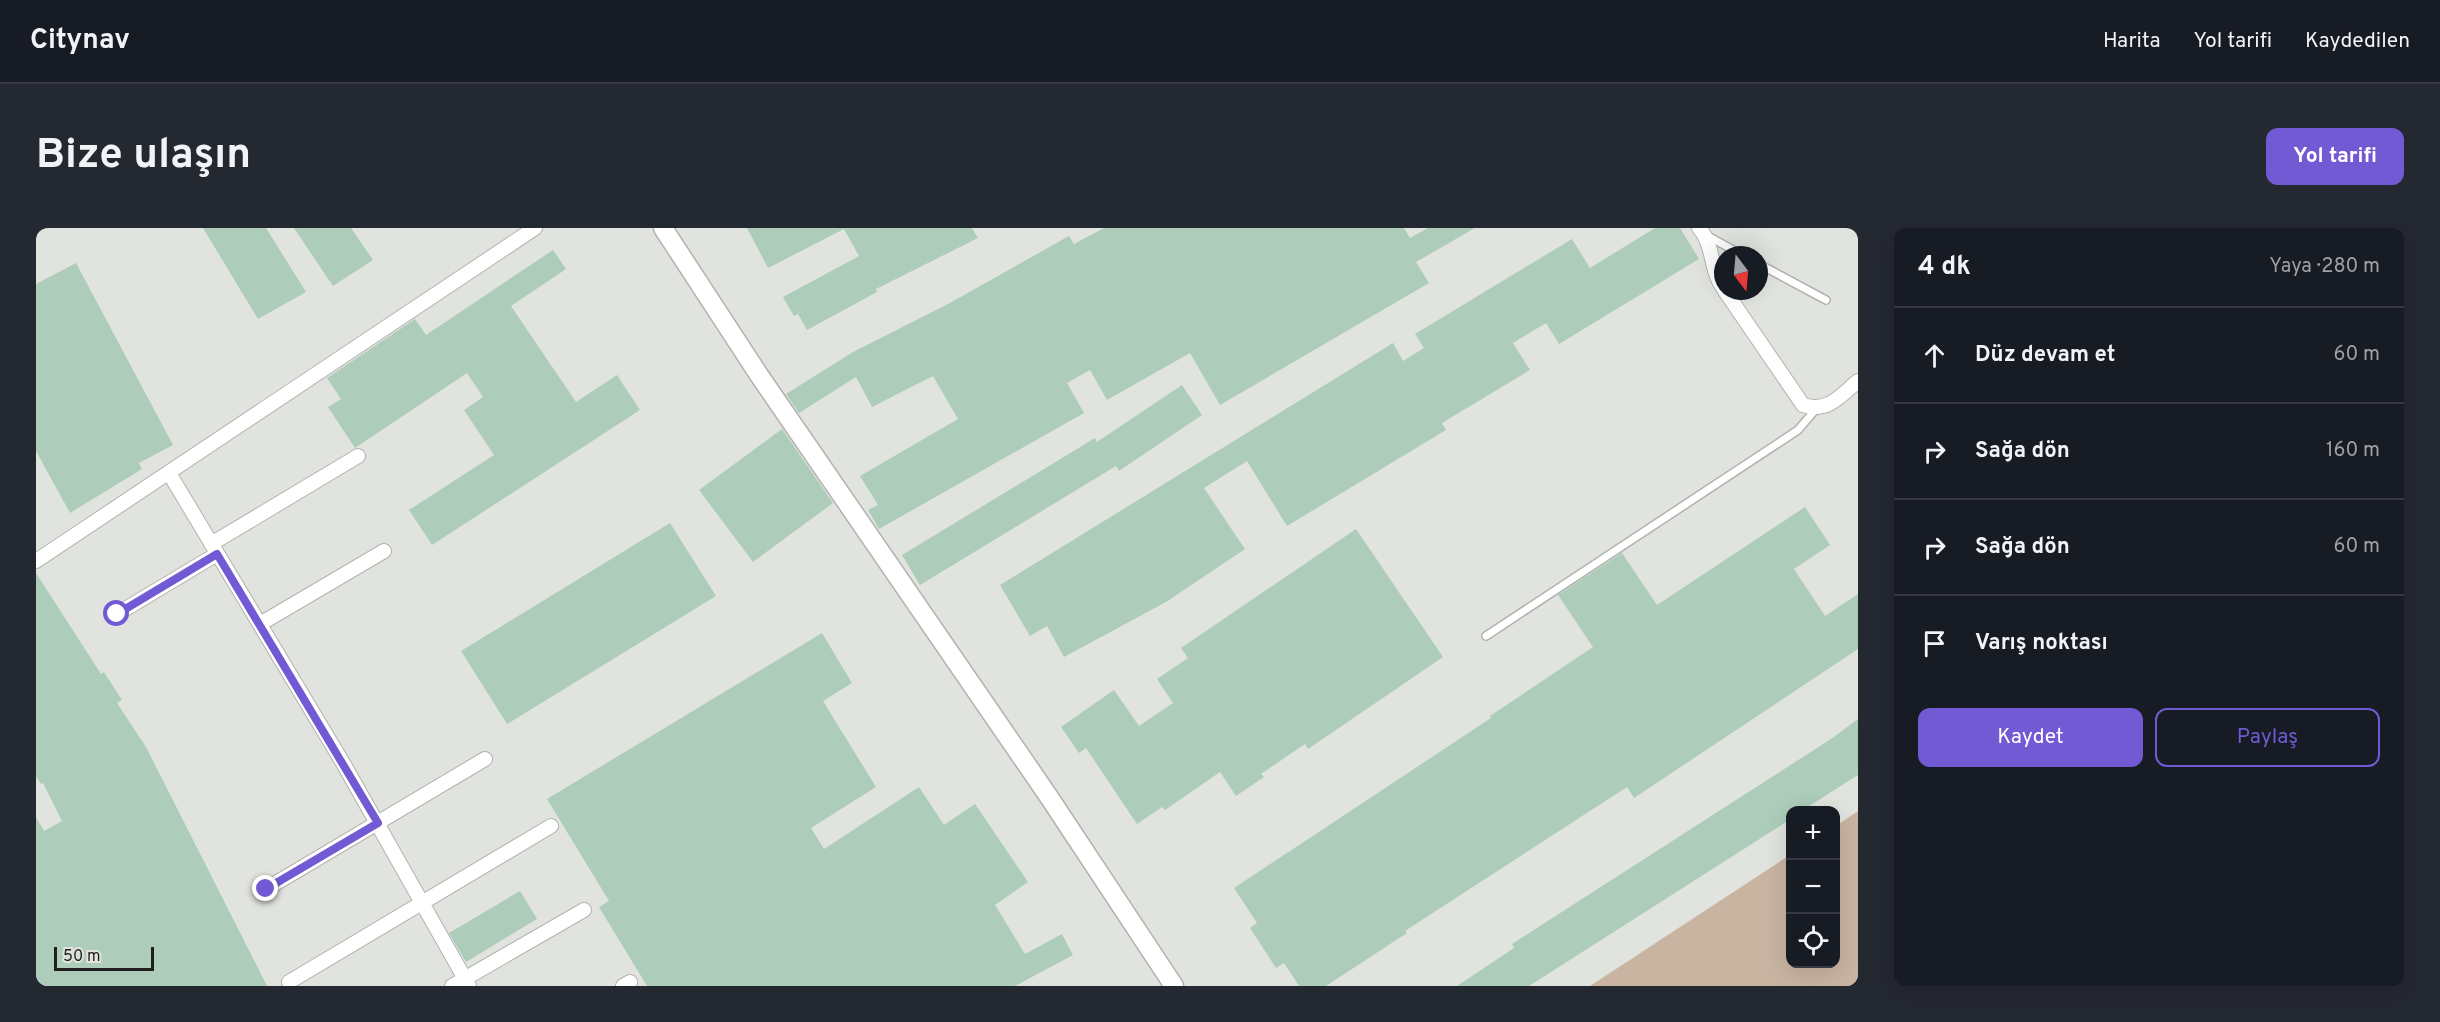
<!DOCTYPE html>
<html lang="tr">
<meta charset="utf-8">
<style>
:root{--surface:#171b24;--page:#242831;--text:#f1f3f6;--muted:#9ea1a6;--line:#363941;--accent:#725ad4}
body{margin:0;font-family:Overpass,sans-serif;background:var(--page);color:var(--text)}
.controls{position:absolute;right:18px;bottom:18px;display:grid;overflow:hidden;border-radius:12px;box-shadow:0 6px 24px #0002}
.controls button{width:54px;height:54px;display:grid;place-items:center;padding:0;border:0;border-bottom:2px solid var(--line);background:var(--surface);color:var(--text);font:30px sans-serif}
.compass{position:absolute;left:1678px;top:18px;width:54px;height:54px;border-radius:50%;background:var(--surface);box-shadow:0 6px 24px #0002;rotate:164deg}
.scale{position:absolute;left:18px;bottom:15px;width:100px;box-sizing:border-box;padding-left:6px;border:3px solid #1f201e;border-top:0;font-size:16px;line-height:21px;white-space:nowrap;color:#1f201e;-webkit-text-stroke:4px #e1e4de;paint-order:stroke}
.stop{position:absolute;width:18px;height:18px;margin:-14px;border:4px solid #725ad4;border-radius:50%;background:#fff}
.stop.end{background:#725ad4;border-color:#fff;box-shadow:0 2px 6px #0008}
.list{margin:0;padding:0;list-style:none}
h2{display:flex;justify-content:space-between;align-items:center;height:78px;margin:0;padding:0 24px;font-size:26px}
h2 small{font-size:20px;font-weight:400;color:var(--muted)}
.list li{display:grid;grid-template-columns:39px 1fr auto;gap:18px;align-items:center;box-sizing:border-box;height:96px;padding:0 24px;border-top:2px solid var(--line)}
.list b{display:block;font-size:22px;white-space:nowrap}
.list em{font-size:20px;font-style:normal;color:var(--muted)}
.actions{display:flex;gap:12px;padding:18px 24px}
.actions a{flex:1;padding:14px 0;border:2px solid var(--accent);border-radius:12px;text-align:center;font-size:21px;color:var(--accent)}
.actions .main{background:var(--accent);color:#fff}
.icon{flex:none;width:33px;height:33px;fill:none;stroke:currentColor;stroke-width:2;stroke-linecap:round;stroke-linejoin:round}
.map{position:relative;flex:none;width:1822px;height:758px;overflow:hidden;border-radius:12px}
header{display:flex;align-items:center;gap:36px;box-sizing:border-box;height:84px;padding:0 30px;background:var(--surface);border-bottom:2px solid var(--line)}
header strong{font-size:28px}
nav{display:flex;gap:33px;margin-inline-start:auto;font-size:21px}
.intro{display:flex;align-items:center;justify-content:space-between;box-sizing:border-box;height:144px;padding:0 36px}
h1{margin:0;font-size:42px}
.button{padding:15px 27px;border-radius:12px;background:var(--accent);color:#fff;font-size:21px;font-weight:700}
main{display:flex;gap:36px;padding:0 36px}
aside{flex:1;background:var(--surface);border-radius:12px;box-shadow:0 6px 24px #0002}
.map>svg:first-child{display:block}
</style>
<header>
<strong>Citynav</strong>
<nav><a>Harita</a><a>Yol tarifi</a><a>Kaydedilen</a></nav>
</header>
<div class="intro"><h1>Bize ulaşın</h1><a class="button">Yol tarifi</a></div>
<main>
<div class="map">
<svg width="1822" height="758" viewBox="0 0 1822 758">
<rect width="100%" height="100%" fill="#e1e4de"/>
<!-- green -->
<path fill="#c9b4a2" d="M 1822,583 L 1822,758 L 1554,758 L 1754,627 L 1754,736 L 1800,736 L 1800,598 Z"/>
<!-- building -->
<path fill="#adccba" d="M 167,0 L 230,0 L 270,64 L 222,91 Z
M 258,0 L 315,0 L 337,32 L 297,58 Z
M 711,0 L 936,0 L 942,10 L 840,61 L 841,64 L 771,102 L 762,86 L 758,88 L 747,69 L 823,28 L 808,1 L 732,40 Z
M 1068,0 L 1368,0 L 1374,10 L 1392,0 L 1439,0 L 1380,34 L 1393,55 L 1184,177 L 1154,125 L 1071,172 L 1054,142 L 1031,155 L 1048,185 L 843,301 L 832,282 L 842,277 L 824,248 L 922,191 L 897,148 L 836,179 L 820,149 L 763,185 L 750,166 L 817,124 L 912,76 L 1033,8 L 1038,16 Z
M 1619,0 L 1644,0 L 1663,31 L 1523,116 L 1510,95 L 1477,115 L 1494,142 L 1406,195 L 1410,202 L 1251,298 L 1211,233 L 1168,260 L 1209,321 L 1130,374 L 1028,429 L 1011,398 L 994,408 L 964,357 L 1357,115 L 1367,133 L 1388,120 L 1379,106 L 1536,11 L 1554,40 Z
M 517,22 L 530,41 L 475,78 L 540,174 L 581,147 L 604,182 L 396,317 L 373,282 L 458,227 L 428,182 L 447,169 L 431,145 L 319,220 L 292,179 L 305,171 L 291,150 L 379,91 L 390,107 Z
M 40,35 L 137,217 L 103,235 L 106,241 L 34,285 L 0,223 L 0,56 Z
M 1146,157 L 1166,187 L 1083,243 L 1080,238 L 884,357 L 866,327 L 1059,210 L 1061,214 Z
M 746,201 L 797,275 L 717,334 L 663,262 Z
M 1769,279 L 1794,317 L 1758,341 L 1789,388 L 1822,366 L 1822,421 L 1598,570 L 1591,559 L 1369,703 L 1371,705 L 1290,758 L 1263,758 L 1248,735 L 1240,740 L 1214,700 L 1221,695 L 1198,660 L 1455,490 L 1454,488 L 1557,419 L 1522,367 L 1586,325 L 1621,377 Z
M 634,295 L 680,368 L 471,496 L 425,423 Z
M 1320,301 L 1407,429 L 1272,521 L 1269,516 L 1225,546 L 1228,549 L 1200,568 L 1184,544 L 1129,582 L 1126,579 L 1101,596 L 1050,520 L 1043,525 L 1025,499 L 1078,462 L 1103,498 L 1137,475 L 1121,451 L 1152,430 L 1145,420 Z
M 0,345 L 65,446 L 68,444 L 86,472 L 81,475 L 110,519 L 231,758 L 3,758 L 0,751 L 0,589 L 8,603 L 26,593 L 7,555 L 5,556 L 0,548 Z
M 786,405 L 816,455 L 787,473 L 840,559 L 775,600 L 788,621 L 883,559 L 908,597 L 939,576 L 992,654 L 959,677 L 989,726 L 1026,706 L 1037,727 L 979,758 L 611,758 L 563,679 L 573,673 L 511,571 Z
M 1822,491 L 1822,547 L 1767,582 L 1755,582 L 1755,591 L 1493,758 L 1421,758 L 1478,720 L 1476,716 L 1795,511 Z
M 484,663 L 501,691 L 430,734 L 413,705 Z"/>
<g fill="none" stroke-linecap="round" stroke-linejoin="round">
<defs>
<path id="service" d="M 1672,8 L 1706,27
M 1723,36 L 1790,72
M 1450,408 L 1762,202 L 1780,181"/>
<path id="minor" d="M 1663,0 C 1678,16 1674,42 1687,60
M 1689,63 L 1767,177 C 1792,185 1804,168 1822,153
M 133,245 L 307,535 L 433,758
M 175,316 L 322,228
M 0,333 L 499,0
M 81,386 L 181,326
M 224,396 L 348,323
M 230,661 L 449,531
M 253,754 L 515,598
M 416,758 L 548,682
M 587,758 L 594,754"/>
<path id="tertiary" d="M 627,0 L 723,147 L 1013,569 L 1138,758"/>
</defs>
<!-- service casing -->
<use href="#service" stroke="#b0b3ae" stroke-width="10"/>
<!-- minor casing -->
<use href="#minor" stroke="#b0b3ae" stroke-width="16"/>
<!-- tertiary casing -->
<use href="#tertiary" stroke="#b0b3ae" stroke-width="21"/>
<!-- service -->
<use href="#service" stroke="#fff" stroke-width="7"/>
<!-- minor -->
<use href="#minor" stroke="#fff" stroke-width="14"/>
<!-- tertiary -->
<use href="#tertiary" stroke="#fff" stroke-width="18"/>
</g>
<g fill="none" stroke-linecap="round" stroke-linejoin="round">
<!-- route -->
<path stroke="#725ad4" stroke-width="8" d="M 81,386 L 181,326 L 342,595 L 230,661"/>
</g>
</svg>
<div class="controls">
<button>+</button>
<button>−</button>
<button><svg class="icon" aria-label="locate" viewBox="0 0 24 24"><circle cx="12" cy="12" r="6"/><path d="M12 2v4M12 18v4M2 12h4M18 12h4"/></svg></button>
</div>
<svg class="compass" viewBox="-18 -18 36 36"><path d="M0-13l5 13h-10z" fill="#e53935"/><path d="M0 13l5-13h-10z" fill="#9ea1a6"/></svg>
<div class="scale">50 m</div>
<div class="stop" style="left:81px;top:386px"></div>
<div class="stop end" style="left:230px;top:661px"></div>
</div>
<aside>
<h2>4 dk<small>Yaya · 280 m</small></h2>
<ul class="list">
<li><svg class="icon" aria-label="ahead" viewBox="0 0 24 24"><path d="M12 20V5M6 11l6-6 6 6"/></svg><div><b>Düz devam et</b></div><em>60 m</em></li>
<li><svg class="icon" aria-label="right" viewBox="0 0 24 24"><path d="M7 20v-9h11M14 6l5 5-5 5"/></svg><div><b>Sağa dön</b></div><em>160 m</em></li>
<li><svg class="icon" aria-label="right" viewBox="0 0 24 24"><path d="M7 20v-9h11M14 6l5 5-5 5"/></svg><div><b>Sağa dön</b></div><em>60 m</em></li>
<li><svg class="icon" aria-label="arrive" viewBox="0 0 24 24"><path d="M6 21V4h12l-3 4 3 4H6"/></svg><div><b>Varış noktası</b></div></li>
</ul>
<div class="actions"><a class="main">Kaydet</a><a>Paylaş</a></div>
</aside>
</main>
